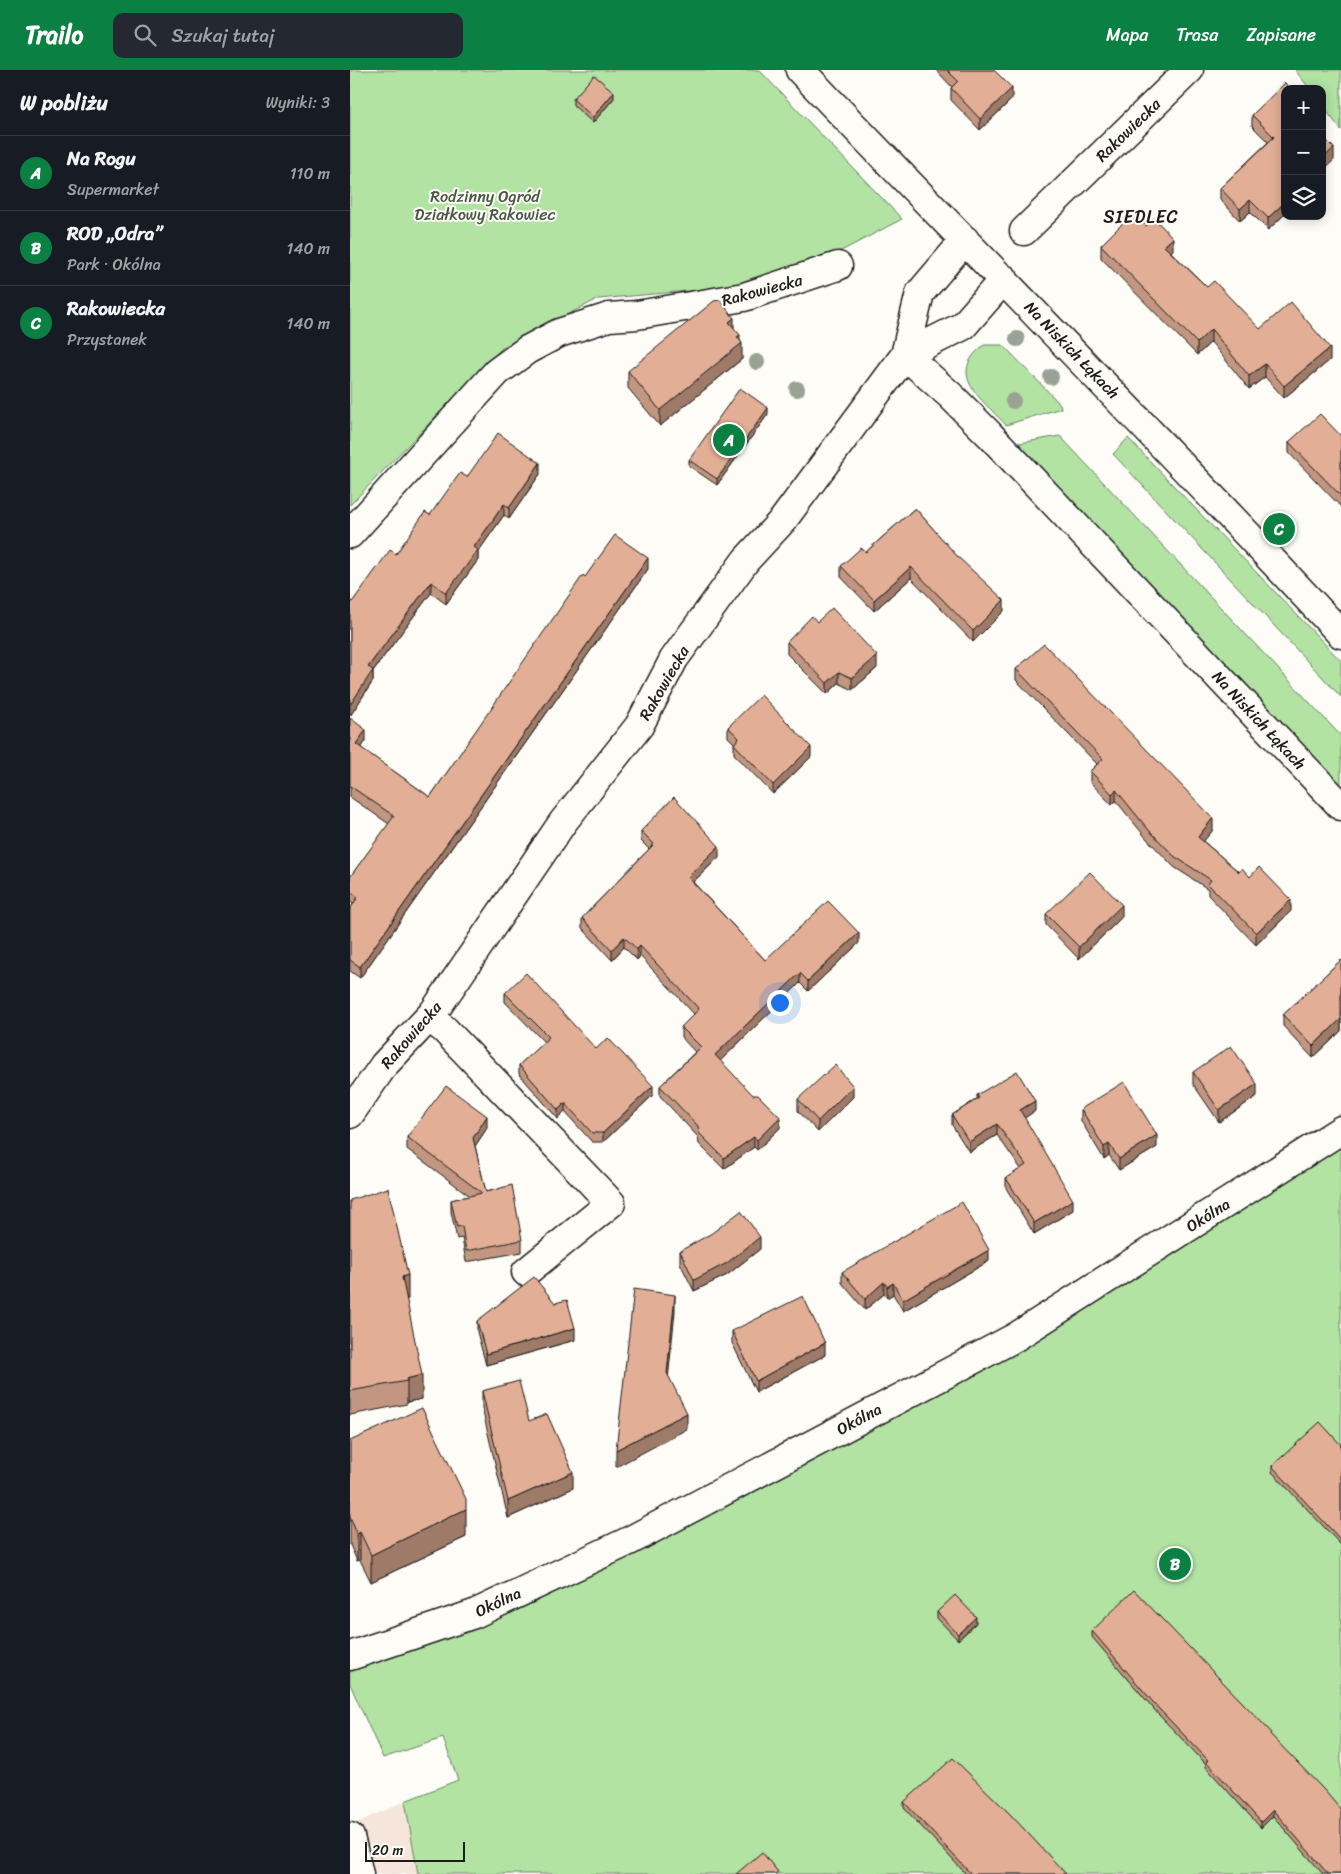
<!DOCTYPE html>
<html lang="pl">
<meta charset="utf-8">
<style>
:root{--surface:#171b24;--page:#242831;--text:#f1f3f6;--muted:#9ea1a6;--line:#363941;--accent:#0b8043}
body{margin:0;font-family:Sriracha,sans-serif;background:var(--page);color:var(--text)}
.controls{position:absolute;right:15px;top:15px;display:grid;overflow:hidden;border-radius:10px;box-shadow:0 2px 12px #0003}
.controls button{width:45px;height:45px;display:grid;place-items:center;padding:0;border:0;border-bottom:1px solid var(--line);background:var(--surface);color:var(--text);font:25px sans-serif}
.scale{position:absolute;left:15px;bottom:12px;width:100px;box-sizing:border-box;padding-left:5px;border:2px solid #1c1c1c;border-top:0;font-size:14px;line-height:18px;white-space:nowrap;color:#1c1c1c;-webkit-text-stroke:4px #fdfcf7;paint-order:stroke}
.you{position:absolute;left:429px;top:932px;width:18px;height:18px;margin:-12px;border:4px solid #fff;border-radius:50%;background:#1a73e8;box-shadow:0 0 0 8px #1a73e833}
.badge{display:grid;place-items:center;width:32px;height:32px;border-radius:50%;background:var(--accent);color:#fff;font-size:16px;font-weight:700}
.pin{position:absolute;translate:-50% -50%;border:2px solid #fff;box-shadow:0 1px 5px #0006}
.list{margin:0;padding:0;list-style:none}
h2{display:flex;justify-content:space-between;align-items:center;height:65px;margin:0;padding:0 20px;font-size:21px}
h2 small{font-size:16px;font-weight:400;color:var(--muted)}
.list li{display:grid;grid-template-columns:32px 1fr auto;gap:15px;align-items:center;box-sizing:border-box;height:75px;padding:0 20px;border-top:1px solid var(--line)}
.list b{display:block;font-size:19px;white-space:nowrap}
.list p{margin:0;font-size:16px;white-space:nowrap;color:var(--muted)}
.list em{font-size:16px;font-style:normal;color:var(--muted)}
.icon{flex:none;width:28px;height:28px;fill:none;stroke:currentColor;stroke-width:2;stroke-linecap:round;stroke-linejoin:round}
.map{position:relative;flex:none;width:991px;height:1804px;overflow:hidden}
header{display:flex;align-items:center;gap:30px;box-sizing:border-box;height:70px;padding:0 25px;background:var(--accent);color:#fff}
header strong{font-size:24px}
nav{display:flex;gap:28px;margin-inline-start:auto;font-size:18px}
.search{width:350px;height:45px;background:var(--page);display:flex;align-items:center;gap:12px;box-sizing:border-box;padding:0 18px;border-radius:10px;color:var(--muted);font-size:19px}
main{display:flex}
aside{flex:1;background:var(--surface)}
.map>svg:first-child{display:block}
</style>
<header>
<strong>Trailo</strong>
<div class="search"><svg class="icon" aria-label="search" viewBox="0 0 24 24"><circle cx="10" cy="10" r="6"/><path d="M15 15l6 6"/></svg>Szukaj tutaj</div>
<nav><a>Mapa</a><a>Trasa</a><a>Zapisane</a></nav>
</header>
<main>
<aside>
<h2>W pobliżu<small>Wyniki: 3</small></h2>
<ul class="list">
<li><span class="badge">A</span><div><b>Na Rogu</b><p>Supermarket</p></div><em>110 m</em></li>
<li><span class="badge">B</span><div><b>ROD „Odra”</b><p>Park · Okólna</p></div><em>140 m</em></li>
<li><span class="badge">C</span><div><b>Rakowiecka</b><p>Przystanek</p></div><em>140 m</em></li>
</ul>
</aside>
<div class="map">
<svg width="991" height="1804" viewBox="0 0 991 1804">
<rect width="100%" height="100%" fill="#fdfcf7"/>
<filter id="ink" filterUnits="userSpaceOnUse"><feTurbulence type="fractalNoise" baseFrequency=".02" numOctaves="2"/><feDisplacementMap in="SourceGraphic" scale="10" xChannelSelector="R" yChannelSelector="G"/><feConvolveMatrix kernelMatrix="1 2 1 2 8 2 1 2 1" color-interpolation-filters="sRGB"/></filter>
<g filter="url(#ink)">
<!-- built -->
<path fill="#f5e5da" d="M 55,1731 L 68,1804 L 0,1804 L 0,1756 Z"/>
<!-- green -->
<path fill="#b2e3a3" stroke="#678060" d="M 0,0 L 409,0 L 552,149 L 495,179 L 393,216 L 248,229 L 153,277 L 0,435 Z
M 945,0 L 991,0 L 991,60 L 972,35 L 972,19 L 960,19 Z
M 634,275 L 653,275 L 710,334 L 711,338 L 656,355 C 632,329 595,305 634,275 Z
M 710,366 L 991,666 L 991,717 L 664,374 Z
M 778,368 L 991,591 L 991,627 L 763,384 Z
M 991,1075 L 991,1804 L 68,1804 L 55,1731 L 108,1710 L 93,1668 L 33,1688 L 0,1614 L 0,1596 L 303,1471 L 565,1336 Z"/>
<g fill="none" stroke-linecap="round" stroke-linejoin="round">
<defs>
<path id="minor" d="M 450,0 C 630,188 814,373 991,564
M 674,161 L 839,0
M 555,285 L 601,326 L 640,365 L 991,736
M 555,285 L 570,223 L 615,170
M 0,464 L 147,302 L 177,280 L 209,263 L 259,247 L 287,245 L 394,227 L 488,196
M 80,948 L 95,960 L 261,1133 L 176,1202
M 0,1044 L 34,995 L 83,943 L 213,752 L 289,656 L 324,589 L 396,490 L 433,450 L 555,285 L 613,256 L 654,209
M 0,1586 L 124,1544 L 279,1471 L 664,1268 L 991,1060
M 0,1767 L 9,1804"/>
</defs>
<!-- minor casing -->
<use href="#minor" stroke="#1c1c1c" stroke-width="31"/>
<!-- minor -->
<use href="#minor" stroke="#fdfcf7" stroke-width="28"/>
</g>
<!-- trees -->
<g fill="#9aa295">
<circle cx="667" cy="269" r="8"/>
<circle cx="407" cy="292" r="8"/>
<circle cx="701" cy="307" r="8"/>
<circle cx="447" cy="319" r="8"/>
<circle cx="663" cy="331" r="8"/>
</g>
<!-- wall -->
<path fill="#c29680" stroke="#1c1c1c" d="M 586,0 L 644,0 L 662,29 L 630,60 L 601,30 L 601,18 L 602,17 Z
M 935,19 L 935,144 L 918,160 L 900,142 L 890,151 L 870,129 L 870,118 L 918,72 L 902,56 L 902,45 Z
M 264,28 L 243,53 L 223,35 L 223,29 Z
M 796,156 L 823,180 L 821,182 L 857,217 L 910,259 L 980,290 L 934,328 L 915,307 L 899,319 L 861,272 L 847,285 L 751,188 L 751,175 Z
M 384,258 L 390,270 L 392,289 L 310,356 L 278,318 L 278,301 Z
M 418,344 L 367,415 L 339,396 L 339,390 Z
M 991,366 L 991,437 L 939,383 L 939,372 Z
M 190,404 L 159,449 L 154,445 L 128,482 L 128,490 L 96,534 L 81,523 L 23,601 L 23,611 L 0,646 L 0,535 L 80,445 L 117,407 Z
M 565,438 L 654,541 L 623,572 L 561,508 L 524,541 L 491,507 L 491,496 L 516,482 Z
M 298,499 L 10,908 L 0,901 L 0,839 L 3,834 L 0,831 L 0,807 L 39,754 L 0,727 L 0,648 L 16,671 L 11,678 L 80,727 L 235,507 Z
M 467,552 L 527,598 L 502,620 L 489,613 L 477,624 L 437,584 L 437,572 Z
M 666,599 L 863,760 L 853,771 L 889,802 L 900,807 L 941,841 L 906,875 L 858,825 L 858,819 L 824,797 L 797,769 L 766,731 L 762,735 L 740,712 L 740,701 L 747,694 L 666,610 Z
M 378,657 L 461,687 L 423,724 L 384,684 L 384,673 L 378,667 Z
M 291,761 L 369,787 L 343,812 L 415,890 L 509,873 L 458,921 L 450,913 L 370,991 L 430,1058 L 407,1080 L 404,1077 L 374,1099 L 349,1074 L 348,1067 L 310,1026 L 310,1016 L 345,982 L 331,967 L 331,957 L 344,944 L 290,886 L 287,890 L 274,877 L 262,890 L 232,858 L 232,848 L 299,779 L 291,771 Z
M 696,844 L 772,847 L 729,889 L 696,855 Z
M 991,890 L 991,961 L 963,988 L 933,956 L 933,945 Z
M 155,923 L 246,979 L 303,1025 L 253,1072 L 242,1072 L 215,1042 L 208,1049 L 169,1004 L 169,995 L 194,972 L 155,932 Z
M 843,1002 L 907,1026 L 869,1052 L 843,1014 Z
M 627,1025 L 685,1041 L 674,1048 L 723,1140 L 684,1164 L 656,1118 L 656,1108 L 671,1099 L 647,1065 L 619,1082 L 602,1055 L 602,1045 L 627,1029 Z
M 503,1027 L 468,1062 L 448,1041 L 448,1029 Z
M 731,1039 L 807,1077 L 769,1100 L 759,1085 L 754,1089 L 731,1051 Z
M 137,1058 L 125,1076 L 136,1122 L 172,1170 L 172,1182 L 116,1192 L 112,1168 L 107,1169 L 101,1142 L 101,1130 L 120,1126 L 57,1079 L 57,1067 Z
M 0,1130 L 58,1229 L 56,1229 L 72,1329 L 57,1332 L 57,1334 L 0,1345 Z
M 410,1179 L 377,1205 L 344,1221 L 330,1193 L 330,1181 Z
M 639,1191 L 553,1241 L 543,1224 L 537,1228 L 534,1224 L 515,1240 L 492,1213 L 492,1202 Z
M 127,1251 L 225,1270 L 136,1295 L 127,1262 Z
M 382,1261 L 475,1285 L 406,1322 L 382,1273 Z
M 132,1321 L 179,1351 L 223,1418 L 158,1448 L 132,1338 Z
M 0,1371 L 116,1467 L 21,1512 L 10,1490 L 7,1491 L 0,1475 Z
M 991,1375 L 991,1475 L 922,1402 L 922,1396 Z
M 587,1542 L 626,1553 L 608,1570 L 587,1548 Z
M 742,1561 L 921,1666 L 991,1804 L 973,1804 L 923,1746 L 911,1758 L 856,1697 L 856,1694 L 809,1645 L 742,1567 Z
M 554,1732 L 716,1804 L 616,1804 L 554,1738 Z"/>
<!-- shaded-wall -->
<path fill="#9e7a68" stroke="#1c1c1c" d="M 662,18 L 662,29 L 630,60 L 630,49 Z
M 264,22 L 264,28 L 243,53 L 243,47 Z
M 984,78 L 984,90 L 972,101 L 972,89 Z
M 900,130 L 900,142 L 890,151 L 890,139 Z
M 935,132 L 935,144 L 918,160 L 918,148 Z
M 823,168 L 823,180 L 814,188 L 814,176 Z
M 384,248 L 384,265 L 379,252 Z
M 861,259 L 861,272 L 847,285 L 847,273 Z
M 390,265 L 390,274 L 392,273 L 392,289 L 310,356 L 310,340 Z
M 980,278 L 980,290 L 934,328 L 934,316 Z
M 915,294 L 915,307 L 899,319 L 899,306 Z
M 418,338 L 418,344 L 367,415 L 367,409 Z
M 190,393 L 190,404 L 159,449 L 159,438 Z
M 154,434 L 154,445 L 128,482 L 128,490 L 96,534 L 96,523 L 124,477 Z
M 298,488 L 298,499 L 10,908 L 10,897 Z
M 561,497 L 561,508 L 524,541 L 524,530 Z
M 81,512 L 81,523 L 23,601 L 23,611 L 0,646 L 0,635 L 18,597 Z
M 654,530 L 654,541 L 623,572 L 623,561 Z
M 527,586 L 527,598 L 502,620 L 502,608 Z
M 489,602 L 489,613 L 477,624 L 477,613 Z
M 16,660 L 16,671 L 6,685 L 6,674 Z
M 461,677 L 461,687 L 423,724 L 423,715 Z
M 766,720 L 766,731 L 762,735 L 762,724 Z
M 863,748 L 863,760 L 848,778 L 848,767 Z
M 369,776 L 369,787 L 338,817 L 338,807 Z
M 941,830 L 941,841 L 906,875 L 906,863 Z
M 772,835 L 772,847 L 729,889 L 729,877 Z
M 509,863 L 509,873 L 458,921 L 458,911 Z
M 274,867 L 274,877 L 262,890 L 262,880 Z
M 290,876 L 290,886 L 287,890 L 287,879 Z
M 450,903 L 450,913 L 365,996 L 365,985 Z
M 991,949 L 991,961 L 963,988 L 963,976 Z
M 907,1014 L 907,1026 L 869,1052 L 869,1040 Z
M 303,1016 L 303,1025 L 253,1072 L 253,1063 Z
M 503,1016 L 503,1027 L 468,1062 L 468,1051 Z
M 685,1031 L 685,1041 L 670,1051 L 670,1040 Z
M 215,1033 L 215,1042 L 208,1049 L 208,1040 Z
M 137,1046 L 137,1058 L 123,1079 L 123,1068 Z
M 430,1047 L 430,1058 L 407,1080 L 407,1070 Z
M 647,1054 L 647,1065 L 619,1082 L 619,1072 Z
M 807,1065 L 807,1077 L 769,1100 L 769,1089 Z
M 404,1067 L 404,1077 L 374,1099 L 374,1088 Z
M 759,1074 L 759,1085 L 754,1089 L 754,1077 Z
M 723,1130 L 723,1140 L 684,1164 L 684,1153 Z
M 410,1167 L 410,1179 L 377,1205 L 344,1221 L 344,1210 Z
M 639,1180 L 639,1191 L 553,1241 L 553,1230 Z
M 58,1205 L 58,1229 L 52,1230 L 52,1207 Z
M 534,1212 L 534,1224 L 515,1240 L 515,1229 Z
M 543,1213 L 543,1224 L 537,1228 L 537,1217 Z
M 325,1225 L 325,1242 L 317,1320 L 317,1303 Z
M 225,1258 L 225,1270 L 136,1295 L 136,1284 Z
M 475,1273 L 475,1285 L 406,1322 L 406,1311 Z
M 72,1305 L 72,1329 L 57,1332 L 57,1311 L 56,1309 Z
M 337,1343 L 337,1359 L 266,1397 L 266,1380 Z
M 223,1402 L 223,1418 L 158,1448 L 158,1431 Z
M 116,1439 L 116,1467 L 21,1512 L 21,1485 Z
M 10,1462 L 10,1490 L 7,1491 L 7,1464 Z
M 626,1547 L 626,1553 L 608,1570 L 608,1564 Z
M 923,1740 L 923,1746 L 911,1758 L 911,1752 Z"/>
<!-- building -->
<path fill="#e2ae95" stroke="#1c1c1c" d="M 597,0 L 644,0 L 662,18 L 630,49 L 601,18 L 608,11 Z
M 244,5 L 264,22 L 243,47 L 223,29 Z
M 935,13 L 940,19 L 935,19 L 935,132 L 918,148 L 900,130 L 890,139 L 870,118 L 924,67 L 902,45 Z
M 972,66 L 984,78 L 972,89 Z
M 783,143 L 796,156 L 804,148 L 823,168 L 814,176 L 857,217 L 864,211 L 910,259 L 941,232 L 980,278 L 934,316 L 915,294 L 899,306 L 861,259 L 847,273 L 751,175 Z
M 370,230 L 384,248 L 379,252 L 390,265 L 387,267 L 392,273 L 310,340 L 278,301 L 364,231 Z
M 390,318 L 418,338 L 367,409 L 339,390 Z
M 970,344 L 991,366 L 991,426 L 939,372 Z
M 148,363 L 190,393 L 159,438 L 154,434 L 124,477 L 128,480 L 96,523 L 81,512 L 18,597 L 23,600 L 0,635 L 0,535 L 40,480 L 46,484 L 75,442 L 80,445 L 110,403 L 117,407 Z
M 565,438 L 608,487 L 654,530 L 623,561 L 561,497 L 524,530 L 491,496 L 511,478 L 516,482 Z
M 265,465 L 298,488 L 10,897 L 0,890 L 0,839 L 8,827 L 0,821 L 0,807 L 44,746 L 0,716 L 0,648 L 16,660 L 6,674 L 80,727 L 233,505 L 235,507 Z
M 482,538 L 527,586 L 502,608 L 489,602 L 477,613 L 437,572 L 462,546 L 467,552 Z
M 694,574 L 863,748 L 848,767 L 889,802 L 892,798 L 900,807 L 909,797 L 941,830 L 906,863 L 858,814 L 861,810 L 824,786 L 797,758 L 766,720 L 762,724 L 740,701 L 753,689 L 666,599 Z
M 411,625 L 461,677 L 423,715 L 384,674 L 389,668 L 378,657 Z
M 324,727 L 369,776 L 338,807 L 415,890 L 478,831 L 509,863 L 458,911 L 450,903 L 365,985 L 403,1025 L 408,1025 L 430,1047 L 407,1070 L 404,1067 L 374,1088 L 349,1063 L 348,1056 L 310,1016 L 351,977 L 331,957 L 349,939 L 290,876 L 287,879 L 274,867 L 262,880 L 232,848 L 304,774 L 291,761 Z
M 740,802 L 772,835 L 729,877 L 696,844 Z
M 991,890 L 991,949 L 963,976 L 933,945 Z
M 176,903 L 246,979 L 258,968 L 303,1016 L 253,1063 L 242,1063 L 215,1033 L 208,1040 L 169,995 L 199,967 L 155,923 Z
M 881,976 L 907,1014 L 869,1040 L 843,1002 Z
M 485,995 L 503,1016 L 468,1051 L 448,1029 Z
M 667,1001 L 685,1031 L 670,1040 L 723,1130 L 684,1153 L 656,1108 L 676,1095 L 647,1054 L 619,1072 L 602,1045 L 629,1028 L 627,1025 Z
M 774,1012 L 807,1065 L 769,1089 L 759,1074 L 754,1077 L 731,1039 Z
M 96,1016 L 137,1046 L 123,1068 L 136,1122 L 162,1115 L 172,1170 L 116,1181 L 112,1156 L 107,1157 L 101,1130 L 132,1123 L 57,1067 Z
M 38,1118 L 58,1205 L 52,1207 L 72,1305 L 56,1309 L 57,1311 L 0,1321 L 0,1130 Z
M 612,1132 L 639,1180 L 553,1230 L 543,1213 L 537,1217 L 534,1212 L 515,1229 L 492,1202 Z
M 391,1141 L 410,1167 L 377,1193 L 344,1210 L 330,1181 L 362,1163 Z
M 184,1207 L 205,1233 L 217,1230 L 225,1258 L 136,1284 L 127,1251 Z
M 284,1219 L 325,1225 L 317,1303 L 337,1343 L 266,1380 Z
M 453,1226 L 475,1273 L 406,1311 L 382,1261 Z
M 169,1311 L 179,1351 L 197,1344 L 223,1402 L 158,1431 L 132,1321 Z
M 72,1338 L 116,1429 L 116,1439 L 21,1485 L 10,1462 L 7,1464 L 0,1447 L 0,1371 Z
M 970,1352 L 991,1375 L 991,1470 L 922,1396 Z
M 784,1520 L 921,1662 L 920,1664 L 974,1720 L 991,1740 L 991,1804 L 978,1804 L 923,1740 L 911,1752 L 856,1691 L 858,1690 L 809,1639 L 742,1561 Z
M 605,1525 L 626,1547 L 608,1564 L 587,1542 Z
M 603,1688 L 660,1744 L 716,1804 L 621,1804 L 554,1732 Z
M 412,1782 L 428,1802 L 425,1804 L 386,1804 Z"/>
</g>
<g text-anchor="middle" dominant-baseline="central" stroke-width="4" stroke-linejoin="round" paint-order="stroke">
<!-- street labels -->
<g font-size="16" fill="#1c1c1c" stroke="#fdfcf7">
<text transform="translate(778 60) rotate(-44)">Rakowiecka</text>
<text transform="translate(412 220) rotate(-15)">Rakowiecka</text>
<text transform="translate(722 280) rotate(46)">Na Niskich Łąkach</text>
<text transform="translate(314 613) rotate(-60)">Rakowiecka</text>
<text transform="translate(909 650) rotate(47)">Na Niskich Łąkach</text>
<text transform="translate(61 965) rotate(-49)">Rakowiecka</text>
<text transform="translate(858 1145) rotate(-32)">Okólna</text>
<text transform="translate(509 1349) rotate(-28)">Okólna</text>
<text transform="translate(148 1532) rotate(-25)">Okólna</text>
</g>
<!-- park labels -->
<g font-size="16" fill="#495844" stroke="#fdfcf7">
<text x="135" y="126">Rodzinny Ogród<tspan x="135" dy="18">Działkowy Rakowiec</tspan></text>
</g>
<!-- neighbourhood labels -->
<g font-size="18" letter-spacing="1" fill="#1c1c1c" stroke="#fdfcf7">
<text x="791" y="147">SIEDLEC</text>
</g>
</g>
</svg>
<div class="controls">
<button>+</button>
<button>−</button>
<button><svg class="icon" aria-label="layers" viewBox="0 0 24 24"><path d="M12 4l9 5-9 5-9-5zM3 14l9 5 9-5"/></svg></button>
</div>
<div class="scale">20 m</div>
<div class="you"></div>
<div class="pin badge" style="left:379px;top:370px">A</div>
<div class="pin badge" style="left:825px;top:1494px">B</div>
<div class="pin badge" style="left:929px;top:459px">C</div>
</div>
</main>
